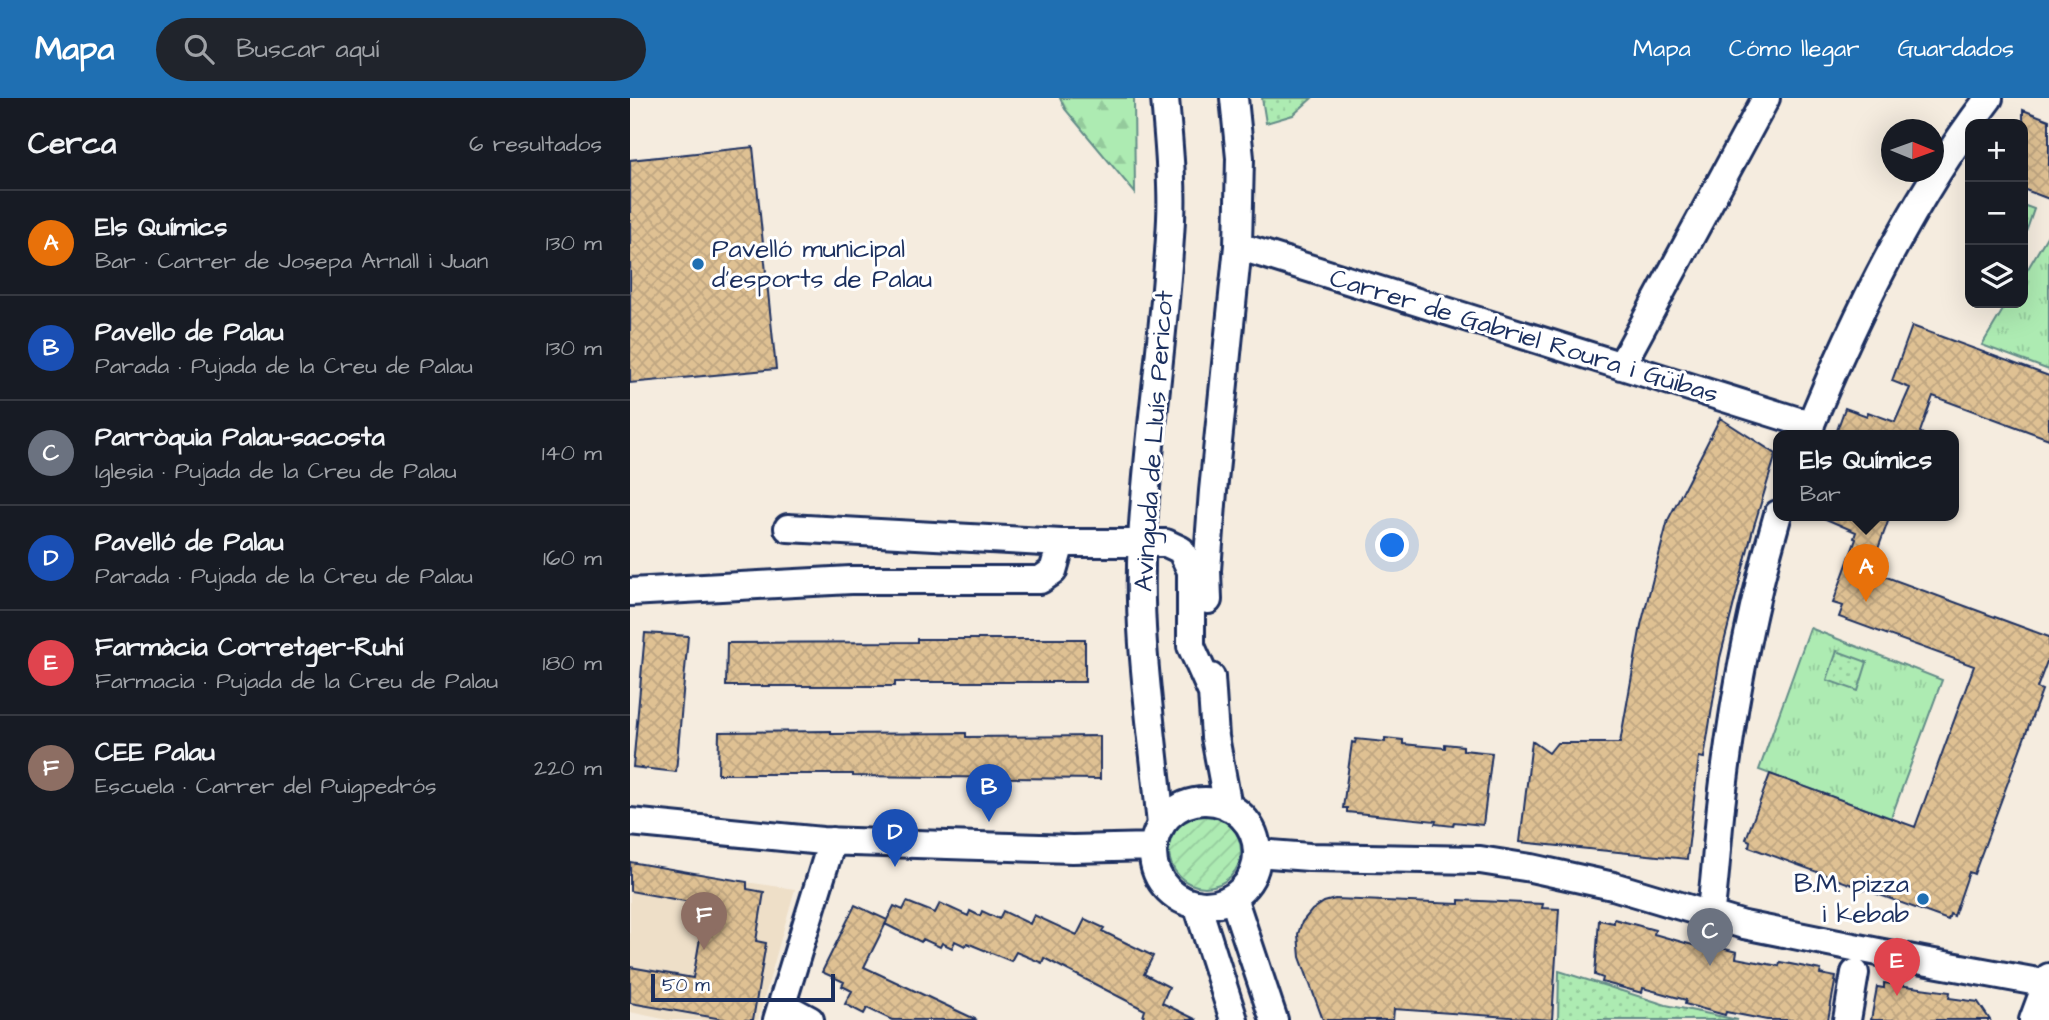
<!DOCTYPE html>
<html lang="es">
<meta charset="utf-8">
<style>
:root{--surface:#171b24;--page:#20242c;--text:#f1f3f6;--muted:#9ea1a6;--line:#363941;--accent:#1f6fb2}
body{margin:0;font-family:"Architects Daughter",sans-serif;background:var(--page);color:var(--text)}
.controls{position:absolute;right:21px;top:21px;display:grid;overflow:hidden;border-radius:14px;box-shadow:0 7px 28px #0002}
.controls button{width:63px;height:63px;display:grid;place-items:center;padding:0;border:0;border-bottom:2px solid var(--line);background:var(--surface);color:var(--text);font:35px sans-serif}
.compass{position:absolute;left:1251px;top:21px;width:63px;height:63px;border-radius:50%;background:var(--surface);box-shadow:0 7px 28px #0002;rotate:91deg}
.scale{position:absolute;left:21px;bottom:18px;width:184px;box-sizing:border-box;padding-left:7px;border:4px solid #1b2f5e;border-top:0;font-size:19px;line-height:24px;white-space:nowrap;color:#1b2f5e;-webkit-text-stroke:5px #fff;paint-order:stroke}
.you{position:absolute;left:763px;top:448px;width:24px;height:24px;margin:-18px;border:5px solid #fff;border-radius:50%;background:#1a73e8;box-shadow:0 0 0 10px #1a73e833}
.badge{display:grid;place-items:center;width:46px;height:46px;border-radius:50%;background:var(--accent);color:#fff;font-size:23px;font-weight:700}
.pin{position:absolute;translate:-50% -58px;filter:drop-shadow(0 2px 4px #0008)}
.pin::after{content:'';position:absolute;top:37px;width:24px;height:21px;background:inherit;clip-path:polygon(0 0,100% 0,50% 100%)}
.popup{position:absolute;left:1143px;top:332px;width:186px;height:91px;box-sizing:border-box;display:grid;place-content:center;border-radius:14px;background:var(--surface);filter:drop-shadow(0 2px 5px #0005);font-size:23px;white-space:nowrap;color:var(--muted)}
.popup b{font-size:26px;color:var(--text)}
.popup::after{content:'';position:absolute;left:50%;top:100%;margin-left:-14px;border:14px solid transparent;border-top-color:var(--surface)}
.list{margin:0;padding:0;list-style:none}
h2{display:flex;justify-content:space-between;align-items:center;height:91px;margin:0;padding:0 28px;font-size:30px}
h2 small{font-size:23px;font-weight:400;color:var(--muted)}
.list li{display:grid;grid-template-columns:46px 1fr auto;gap:21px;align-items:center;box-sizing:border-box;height:105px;padding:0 28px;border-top:2px solid var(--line)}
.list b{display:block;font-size:26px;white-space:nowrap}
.list p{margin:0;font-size:23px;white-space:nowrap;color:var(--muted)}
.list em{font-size:23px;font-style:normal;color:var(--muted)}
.icon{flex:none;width:38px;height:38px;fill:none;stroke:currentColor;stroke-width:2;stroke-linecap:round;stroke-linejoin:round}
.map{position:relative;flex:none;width:1419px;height:922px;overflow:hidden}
header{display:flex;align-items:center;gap:42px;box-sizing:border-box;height:98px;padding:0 35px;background:var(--accent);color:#fff}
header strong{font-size:33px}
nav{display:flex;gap:38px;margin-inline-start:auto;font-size:24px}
.search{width:490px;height:63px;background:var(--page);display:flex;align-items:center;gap:18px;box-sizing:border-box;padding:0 24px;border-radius:38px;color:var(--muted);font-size:26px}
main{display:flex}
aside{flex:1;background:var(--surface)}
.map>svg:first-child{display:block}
</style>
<header>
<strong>Mapa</strong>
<div class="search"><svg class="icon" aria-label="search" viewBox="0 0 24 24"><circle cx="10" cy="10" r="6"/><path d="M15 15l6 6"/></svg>Buscar aquí</div>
<nav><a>Mapa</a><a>Cómo llegar</a><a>Guardados</a></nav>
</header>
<main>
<aside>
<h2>Cerca<small>6 resultados</small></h2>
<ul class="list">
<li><span class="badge" style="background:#e8710a">A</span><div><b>Els Químics</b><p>Bar · Carrer de Josepa Arnall i Juan</p></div><em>130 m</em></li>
<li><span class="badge" style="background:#1a4fb4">B</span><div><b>Pavello de Palau</b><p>Parada · Pujada de la Creu de Palau</p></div><em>130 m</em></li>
<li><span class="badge" style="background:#6b7280">C</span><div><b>Parròquia Palau-sacosta</b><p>Iglesia · Pujada de la Creu de Palau</p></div><em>140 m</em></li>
<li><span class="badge" style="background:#1a4fb4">D</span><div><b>Pavelló de Palau</b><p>Parada · Pujada de la Creu de Palau</p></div><em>160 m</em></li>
<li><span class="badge" style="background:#e0444e">E</span><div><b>Farmàcia Corretger-Ruhí</b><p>Farmacia · Pujada de la Creu de Palau</p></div><em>180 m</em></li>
<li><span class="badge" style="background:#8d6e63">F</span><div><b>CEE Palau</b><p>Escuela · Carrer del Puigpedrós</p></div><em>220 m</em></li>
</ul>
</aside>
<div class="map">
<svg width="1419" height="922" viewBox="0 0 1419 922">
<defs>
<pattern id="grass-tufts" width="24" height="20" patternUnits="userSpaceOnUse" patternTransform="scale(1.75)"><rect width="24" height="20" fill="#adebb2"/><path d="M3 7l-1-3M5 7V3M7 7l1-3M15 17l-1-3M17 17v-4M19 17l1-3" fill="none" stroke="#94ca9c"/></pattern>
<pattern id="forest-firs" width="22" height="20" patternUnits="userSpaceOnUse" patternTransform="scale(1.75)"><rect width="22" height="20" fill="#adebb2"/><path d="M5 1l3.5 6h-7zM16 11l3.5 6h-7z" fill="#94ca9c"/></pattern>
<pattern id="park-dots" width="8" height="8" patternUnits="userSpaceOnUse" patternTransform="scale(1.75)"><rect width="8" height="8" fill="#adebb2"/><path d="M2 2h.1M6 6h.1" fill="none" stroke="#94ca9c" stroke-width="1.8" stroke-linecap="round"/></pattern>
<pattern id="garden-furrows" width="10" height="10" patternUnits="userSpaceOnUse" patternTransform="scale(1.75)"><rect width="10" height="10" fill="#adebb2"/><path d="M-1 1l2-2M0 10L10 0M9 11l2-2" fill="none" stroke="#94ca9c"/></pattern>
<pattern id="building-cross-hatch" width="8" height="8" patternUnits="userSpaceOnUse" patternTransform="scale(1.75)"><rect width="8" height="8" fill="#dfc193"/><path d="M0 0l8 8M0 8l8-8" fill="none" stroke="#bfa681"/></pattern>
</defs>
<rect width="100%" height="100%" fill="#f5ecdf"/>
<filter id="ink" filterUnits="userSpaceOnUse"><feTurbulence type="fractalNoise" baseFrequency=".0143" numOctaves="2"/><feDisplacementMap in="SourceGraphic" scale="14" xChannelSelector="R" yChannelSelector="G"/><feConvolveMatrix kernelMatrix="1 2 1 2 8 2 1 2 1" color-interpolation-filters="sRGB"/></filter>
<g filter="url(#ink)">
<!-- built -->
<path fill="#eedfc8" d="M 0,764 L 81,777 L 80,784 L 94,781 L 165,791 L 128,922 L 38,922 L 0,914 Z"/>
<!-- grass -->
<path fill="url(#grass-tufts)" stroke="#648d88" stroke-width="2" d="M 1419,135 L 1419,272 L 1352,247 L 1377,205 L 1393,205 L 1393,179 Z
M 1180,530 L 1312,582 L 1261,720 L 1129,672 Z"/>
<!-- forest -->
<path fill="url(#forest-firs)" stroke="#648d88" stroke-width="2" d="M 430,0 L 504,0 L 505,95 L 435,11 Z"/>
<!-- park -->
<path fill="url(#park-dots)" stroke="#648d88" stroke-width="2" d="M 632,0 L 682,0 L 663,17 L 636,25 Z
M 1393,107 L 1404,111 L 1394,140 L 1393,139 Z
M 1207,553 L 1237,564 L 1228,593 L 1197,582 Z
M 929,873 L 1036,907 L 1108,922 L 928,922 Z"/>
<!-- garden -->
<path fill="url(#garden-furrows)" stroke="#648d88" stroke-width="2" d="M539 753a36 36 0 1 1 72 0a36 36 0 1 1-72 0Z"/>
<!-- building -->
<path fill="url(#building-cross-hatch)" stroke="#1b2f5e" stroke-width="2" d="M 1393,12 L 1419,22 L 1419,101 L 1393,91 Z
M 123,49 L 146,271 L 0,285 L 0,62 Z
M 1282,228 L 1419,278 L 1419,341 L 1303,298 L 1290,334 L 1296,338 L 1205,338 L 1215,310 L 1237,318 L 1238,314 L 1265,324 L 1280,290 L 1262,283 Z
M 1090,320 L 1146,356 L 1123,431 L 1090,560 L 1074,660 L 1069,659 L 1057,761 L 890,744 L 902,643 L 919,655 L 927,645 L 990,645 L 1011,527 L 1038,422 Z
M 1189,418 L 1260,418 L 1240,473 L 1419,539 L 1419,558 L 1407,590 L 1412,592 L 1344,776 L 1339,774 L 1324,818 L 1320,816 L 1318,822 L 1119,749 L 1120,743 L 1116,741 L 1140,676 L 1285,729 L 1344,568 L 1209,519 L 1213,508 L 1203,505 L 1226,441 L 1224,440 L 1226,434 Z
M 15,535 L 58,538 L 46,674 L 3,669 Z
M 287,541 L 455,541 L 455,584 L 265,584 L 265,588 L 96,588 L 97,545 L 287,544 Z
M 201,633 L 201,636 L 336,635 L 336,639 L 470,638 L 470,681 L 223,678 L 223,676 L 88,676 L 89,634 Z
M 755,640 L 773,642 L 773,646 L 815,650 L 815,646 L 833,648 L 833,652 L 862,655 L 853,727 L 824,724 L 823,728 L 805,726 L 806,723 L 717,714 L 717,710 L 713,710 L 722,644 L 725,645 L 726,641 L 755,644 Z
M 0,764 L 117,784 L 117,791 L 134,794 L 126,843 L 136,845 L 123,922 L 98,922 L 0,905 L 0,869 L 63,880 L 76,807 L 0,793 Z
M 705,801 L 829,806 L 829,802 L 913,806 L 912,810 L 929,811 L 922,922 L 764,911 L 763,922 L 693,922 L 670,859 L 668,836 L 672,824 L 682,812 L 694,804 Z
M 277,804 L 305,815 L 310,805 L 338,818 L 340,813 L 350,818 L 352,813 L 369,821 L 373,813 L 400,826 L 404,817 L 447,837 L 455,821 L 474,830 L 472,833 L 523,858 L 514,876 L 539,889 L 532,905 L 567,922 L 512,922 L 515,912 L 414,860 L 412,865 L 386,854 L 381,863 L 337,845 L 335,848 L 325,843 L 322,850 L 312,845 L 310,849 L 293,841 L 291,844 L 255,826 L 257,823 L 234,869 L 347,922 L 262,922 L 237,910 L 234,916 L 215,906 L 222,893 L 212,888 L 214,884 L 192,874 L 225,807 L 257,822 L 264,808 L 273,812 Z
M 984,821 L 1025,832 L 1024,836 L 1066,848 L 1067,844 L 1107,854 L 1106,860 L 1149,868 L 1150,864 L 1191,872 L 1190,876 L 1206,879 L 1198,922 L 1137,922 L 1096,914 L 1095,917 L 1055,906 L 1056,902 L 1013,890 L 1012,895 L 972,884 L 973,880 L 965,877 L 969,822 L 984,825 Z
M 1254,885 L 1320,894 L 1319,900 L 1348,904 L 1360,922 L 1241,922 L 1247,889 L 1254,890 Z"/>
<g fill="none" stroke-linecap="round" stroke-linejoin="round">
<defs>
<path id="minor" d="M 608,148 L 1181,327
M 991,268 L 1136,0
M 1176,338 C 1222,224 1284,98 1359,0
M 158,430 L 431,445
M 0,494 L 221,482 L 410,482 L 423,473 L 431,445 L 536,445 L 551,452 L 561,473 L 561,548 L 582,595
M 578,502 L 577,472 L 583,393 L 608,148 L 610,60 L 604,0
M 581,579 L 585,639 L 598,709
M523 755a52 52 0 1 1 104 0a52 52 0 1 1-104 0Z
M 0,724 L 192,743 L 442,751 L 524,749
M 531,728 C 523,634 506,538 512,443 C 518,335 536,229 541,121 C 543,81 538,40 535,0
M 627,755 L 679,759 L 850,762 L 901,770 L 983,788 L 1114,827 L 1293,863 L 1419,886
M 603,799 L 644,922
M 567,806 L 604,922
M 1080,817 C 1086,779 1087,739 1092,700 C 1103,603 1121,509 1148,416
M 152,907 L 180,922
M 147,922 L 202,743
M 1217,922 L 1225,875
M 1403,922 L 1419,879"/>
</defs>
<!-- minor casing -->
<use href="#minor" stroke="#1b2f5e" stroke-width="32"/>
<!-- minor -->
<use href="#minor" stroke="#fff" stroke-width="26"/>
</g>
</g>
<!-- markers -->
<g fill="#1f6fb2" stroke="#fff" stroke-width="2.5">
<circle cx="68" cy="166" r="7"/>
<circle cx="1293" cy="801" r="7"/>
</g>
<g text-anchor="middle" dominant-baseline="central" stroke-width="6" stroke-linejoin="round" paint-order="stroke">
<!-- poi labels -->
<g font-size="26" fill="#1b2f5e" stroke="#fff" text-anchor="start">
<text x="82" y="151">Pavelló municipal<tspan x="82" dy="30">d'esports de Palau</tspan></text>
<text x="1279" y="786" text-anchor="end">B.M. pizza<tspan x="1279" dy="30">i kebab</tspan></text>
</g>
<!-- street labels -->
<g font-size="26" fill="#1b2f5e" stroke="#fff">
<text transform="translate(894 238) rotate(17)">Carrer de Gabriel Roura i Güibas</text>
<text transform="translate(524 343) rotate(-86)">Avinguda de Lluís Pericot</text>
</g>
</g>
</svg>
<div class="controls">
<button>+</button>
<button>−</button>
<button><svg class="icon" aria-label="layers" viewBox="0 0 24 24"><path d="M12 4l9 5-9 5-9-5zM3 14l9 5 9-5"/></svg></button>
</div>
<svg class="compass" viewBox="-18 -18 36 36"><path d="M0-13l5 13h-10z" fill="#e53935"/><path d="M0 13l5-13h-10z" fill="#9ea1a6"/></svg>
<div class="scale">50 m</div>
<div class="you"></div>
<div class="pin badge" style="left:1236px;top:504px;background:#e8710a">A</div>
<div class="popup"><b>Els Químics</b>Bar</div>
<div class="pin badge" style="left:359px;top:724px;background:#1a4fb4">B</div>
<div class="pin badge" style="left:1080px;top:868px;background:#6b7280">C</div>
<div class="pin badge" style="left:265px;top:769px;background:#1a4fb4">D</div>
<div class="pin badge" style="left:1267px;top:898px;background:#e0444e">E</div>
<div class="pin badge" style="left:74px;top:852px;background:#8d6e63">F</div>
</div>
</main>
